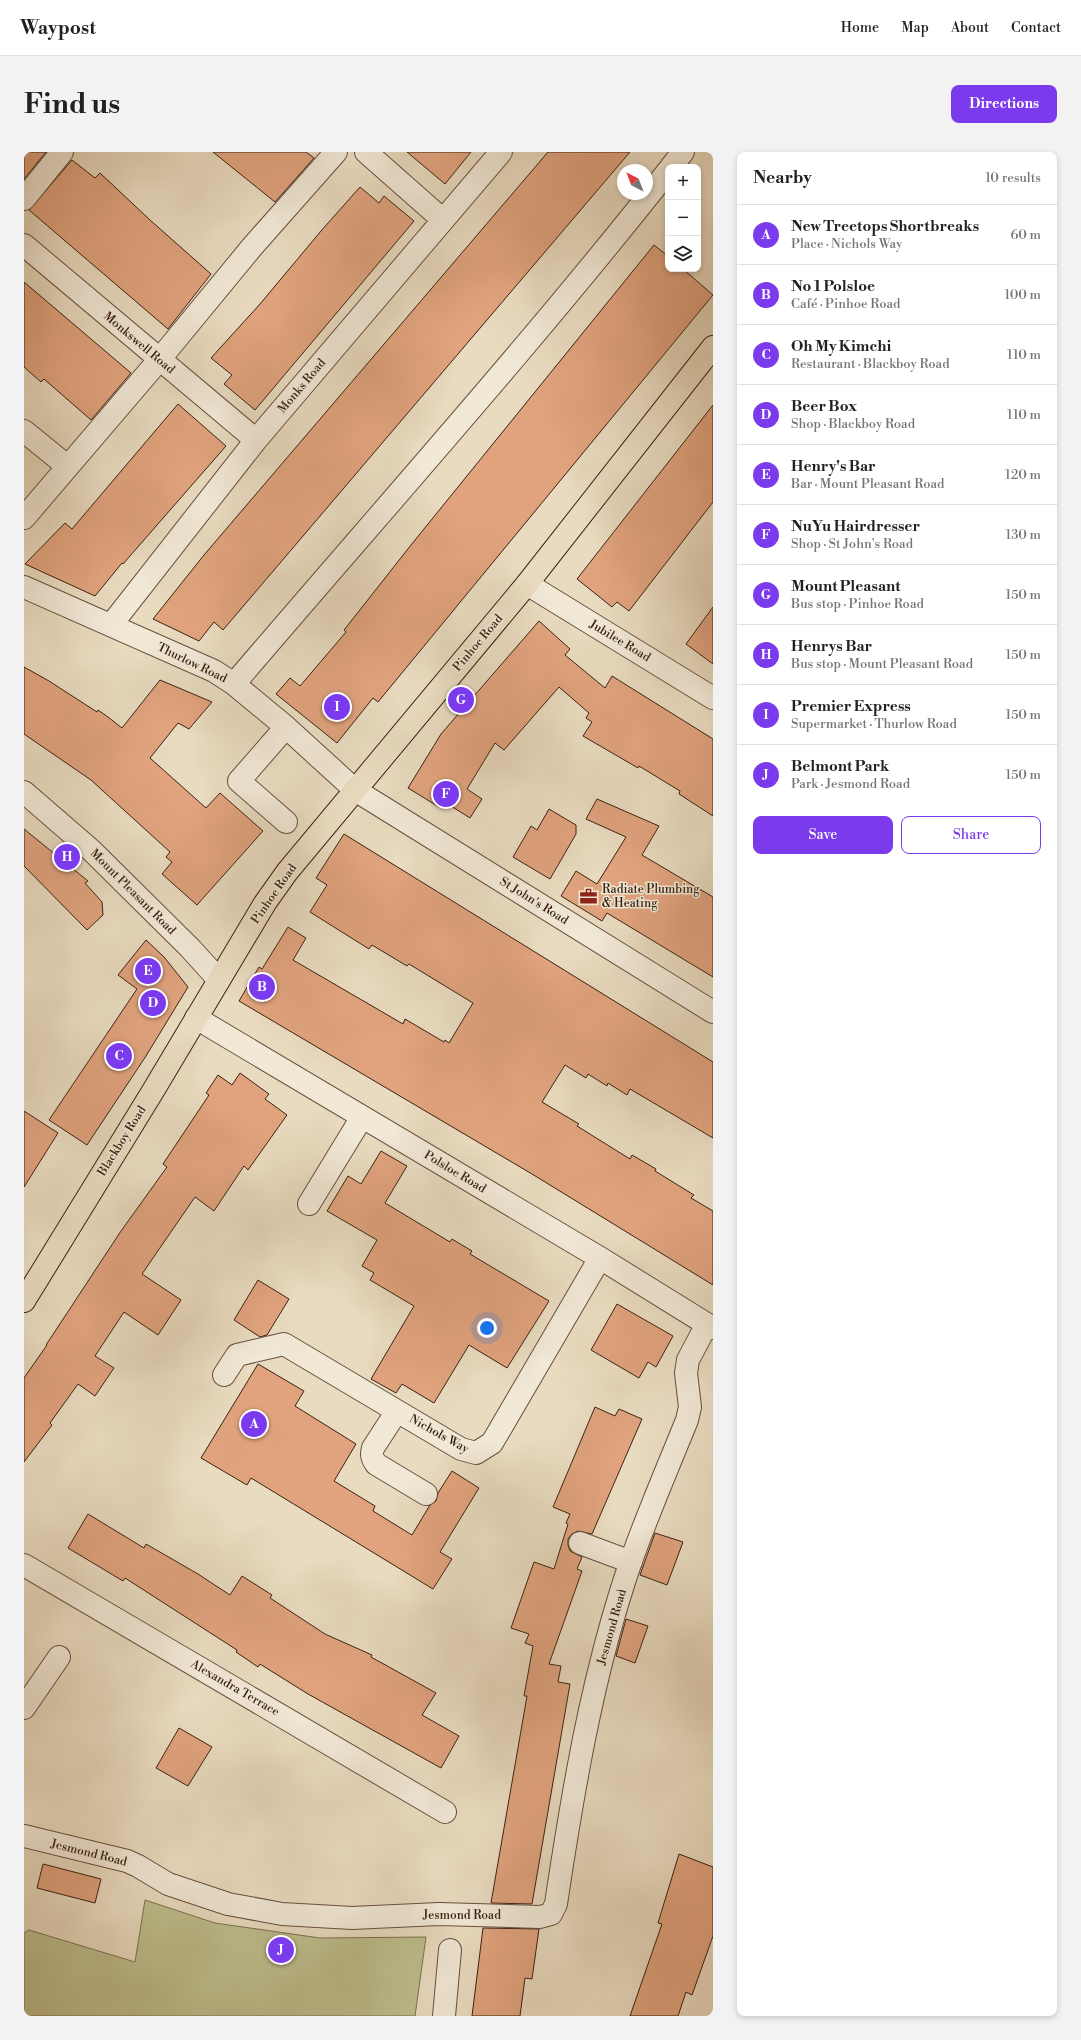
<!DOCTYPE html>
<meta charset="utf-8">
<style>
:root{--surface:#fff;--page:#f2f2f2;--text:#202124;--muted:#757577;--line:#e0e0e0;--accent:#7c3aed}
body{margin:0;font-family:"Libre Bodoni",serif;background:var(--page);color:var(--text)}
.controls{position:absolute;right:12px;top:12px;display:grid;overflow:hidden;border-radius:8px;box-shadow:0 2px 6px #0003}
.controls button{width:36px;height:36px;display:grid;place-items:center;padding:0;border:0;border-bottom:1px solid var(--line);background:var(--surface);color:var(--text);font:20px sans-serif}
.compass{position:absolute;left:593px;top:12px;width:36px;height:36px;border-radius:50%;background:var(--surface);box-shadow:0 2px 6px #0003;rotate:318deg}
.you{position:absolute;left:463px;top:1176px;width:14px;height:14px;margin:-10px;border:3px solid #fff;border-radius:50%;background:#1a73e8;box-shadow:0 0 0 6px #1a73e833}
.badge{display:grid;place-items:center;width:26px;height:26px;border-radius:50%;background:var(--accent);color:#fff;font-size:13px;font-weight:700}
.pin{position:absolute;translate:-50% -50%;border:2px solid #fff;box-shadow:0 1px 4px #0006}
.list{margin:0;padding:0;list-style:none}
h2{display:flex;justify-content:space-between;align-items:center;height:52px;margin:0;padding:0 16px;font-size:17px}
h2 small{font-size:13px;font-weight:400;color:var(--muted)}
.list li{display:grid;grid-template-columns:26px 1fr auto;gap:12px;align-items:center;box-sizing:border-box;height:60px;padding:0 16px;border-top:1px solid var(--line)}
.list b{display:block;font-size:15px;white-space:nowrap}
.list p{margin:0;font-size:13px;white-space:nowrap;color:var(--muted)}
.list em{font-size:13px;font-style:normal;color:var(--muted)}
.actions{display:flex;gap:8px;padding:12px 16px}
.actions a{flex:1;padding:9px 0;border:1px solid var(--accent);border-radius:8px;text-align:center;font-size:14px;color:var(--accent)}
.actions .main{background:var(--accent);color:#fff}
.icon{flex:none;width:22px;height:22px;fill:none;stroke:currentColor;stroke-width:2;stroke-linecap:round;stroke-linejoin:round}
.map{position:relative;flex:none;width:689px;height:1864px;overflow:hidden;border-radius:8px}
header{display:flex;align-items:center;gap:24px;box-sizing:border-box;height:56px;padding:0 20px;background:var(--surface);border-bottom:1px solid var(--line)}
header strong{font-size:19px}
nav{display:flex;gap:22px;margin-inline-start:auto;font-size:14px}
.intro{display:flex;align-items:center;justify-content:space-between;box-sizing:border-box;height:96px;padding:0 24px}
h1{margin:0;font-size:28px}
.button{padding:10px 18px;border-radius:8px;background:var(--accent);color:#fff;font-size:14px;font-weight:700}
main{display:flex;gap:24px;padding:0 24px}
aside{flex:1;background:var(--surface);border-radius:8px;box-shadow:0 2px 6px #0003}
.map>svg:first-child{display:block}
</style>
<header>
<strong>Waypost</strong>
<nav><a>Home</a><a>Map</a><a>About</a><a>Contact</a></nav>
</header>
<div class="intro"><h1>Find us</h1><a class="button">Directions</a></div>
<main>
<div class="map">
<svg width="689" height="1864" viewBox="0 0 689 1864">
<rect width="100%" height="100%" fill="#e9dbc0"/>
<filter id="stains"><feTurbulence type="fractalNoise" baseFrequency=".005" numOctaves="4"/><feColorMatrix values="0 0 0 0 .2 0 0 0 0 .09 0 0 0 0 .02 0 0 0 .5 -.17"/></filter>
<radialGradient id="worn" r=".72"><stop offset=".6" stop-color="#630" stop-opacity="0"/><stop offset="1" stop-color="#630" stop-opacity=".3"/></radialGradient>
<!-- green -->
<path fill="#bebe8d" stroke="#7c7050" d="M 121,1748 L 191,1771 L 296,1786 L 402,1785 L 391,1864 L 0,1864 L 0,1781 L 5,1778 L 111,1810 Z"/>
<!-- building -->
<path fill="#e0a37e" stroke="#3a2212" d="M 0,0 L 22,0 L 0,27 Z
M 189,0 L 282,0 L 290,6 L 251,50 Z
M 383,0 L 447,0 L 421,32 Z
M 524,0 L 606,0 L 199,478 L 190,470 L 175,489 L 129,467 L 180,403 Z
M 48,8 L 71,26 L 76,21 L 126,68 L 187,122 L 144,177 L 5,58 Z
M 336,35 L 355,51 L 360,44 L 390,69 L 231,258 L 200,232 L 208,223 L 187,206 L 236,152 L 297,79 Z
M 630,93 L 644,104 L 644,117 L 659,117 L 689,143 L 354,550 L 349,546 L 313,591 L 252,542 L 266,526 L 276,534 L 322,480 L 320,478 L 387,393 Z
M 0,130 L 107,221 L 67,268 L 20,227 L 17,230 L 0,215 Z
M 154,252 L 202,294 L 99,412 L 98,411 L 71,444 L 1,412 L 41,371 L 48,377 Z
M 689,253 L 689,350 L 605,459 L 593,450 L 588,455 L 553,427 Z
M 689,455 L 689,512 L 662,492 Z
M 515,469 L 546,497 L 541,503 L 581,536 L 588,524 L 689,587 L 689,664 L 655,642 L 656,639 L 615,614 L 614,616 L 559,584 L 568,570 L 562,566 L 565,561 L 535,535 L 480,598 L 471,591 L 443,637 L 458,647 L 446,666 L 419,649 L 415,655 L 384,636 L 417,582 Z
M 0,515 L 25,529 L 73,560 L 74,558 L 84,565 L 98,576 L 136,528 L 188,550 L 165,577 L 154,571 L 126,606 L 182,656 L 196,641 L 239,679 L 173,753 L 138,722 L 148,710 L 142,705 L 146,700 L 67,628 L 0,582 Z
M 573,647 L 635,674 L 618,703 L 689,745 L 689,825 L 583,761 L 578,769 L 537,744 L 552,719 L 573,732 L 602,685 L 562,667 Z
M 525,657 L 552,673 L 552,682 L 526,727 L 489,705 L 507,674 L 513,678 Z
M 0,677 L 64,729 L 61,731 L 78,750 L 79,763 L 63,778 L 0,714 Z
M 320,682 L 689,910 L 689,986 L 606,937 L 603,943 L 584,931 L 583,934 L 564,922 L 562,926 L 541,913 L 518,950 L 555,972 L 553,974 L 606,1007 L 608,1003 L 632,1017 L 631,1019 L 670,1043 L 667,1046 L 689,1059 L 689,1133 L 508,1022 L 215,849 L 235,815 L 238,817 L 264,775 L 282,786 L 269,808 L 379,872 L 381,867 L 420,890 L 421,888 L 425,891 L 449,851 L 385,812 L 383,814 L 348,793 L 345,797 L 286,760 L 303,733 L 292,726 Z
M 122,788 L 140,805 L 164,835 L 122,904 L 63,993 L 25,968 L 113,837 L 94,823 Z
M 216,921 L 245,942 L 241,947 L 263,963 L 224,1018 L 220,1014 L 190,1059 L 171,1045 L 118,1122 L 157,1148 L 134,1183 L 100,1160 L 71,1204 L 90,1216 L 71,1244 L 54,1232 L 26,1271 L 28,1273 L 0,1310 L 0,1226 L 23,1193 L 22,1193 L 97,1079 L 143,1015 L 139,1012 L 185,943 L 182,941 L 194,923 L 208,933 Z
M 0,959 L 34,981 L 0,1035 Z
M 357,999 L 383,1014 L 361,1051 L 426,1090 L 428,1087 L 448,1099 L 446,1102 L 525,1149 L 483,1216 L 445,1193 L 410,1251 L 378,1232 L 372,1241 L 347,1227 L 390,1154 L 346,1128 L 350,1121 L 338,1114 L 353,1088 L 303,1059 L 324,1024 L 337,1032 Z
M 234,1128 L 265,1147 L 243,1183 L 236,1185 L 210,1168 Z
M 593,1152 L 649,1184 L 632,1215 L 624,1210 L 615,1226 L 567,1198 Z
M 234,1212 L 280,1239 L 271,1254 L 332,1292 L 310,1329 L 351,1354 L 349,1359 L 388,1383 L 406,1353 L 412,1349 L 414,1341 L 428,1319 L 455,1336 L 416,1400 L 428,1407 L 409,1437 L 227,1326 L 223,1333 L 177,1306 Z
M 571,1255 L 591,1264 L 595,1257 L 618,1267 L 568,1382 L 554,1379 L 548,1382 L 544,1387 L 544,1393 L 546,1399 L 558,1405 L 553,1417 L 558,1419 L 525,1512 L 537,1514 L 534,1530 L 546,1532 L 508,1752 L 467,1751 L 503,1544 L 500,1544 L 509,1494 L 501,1491 L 505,1482 L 487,1476 L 510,1410 L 530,1417 L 544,1372 L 542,1371 L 546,1362 L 529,1355 Z
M 64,1362 L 120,1396 L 122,1392 L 174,1422 L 206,1443 L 218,1424 L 248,1443 L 246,1446 L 301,1482 L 348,1503 L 347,1505 L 412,1541 L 398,1563 L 435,1584 L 417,1616 L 284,1542 L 236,1512 L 234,1515 L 212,1500 L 213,1498 L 101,1426 L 99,1429 L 44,1396 Z
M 631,1381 L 659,1390 L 643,1433 L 616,1423 Z
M 602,1467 L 624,1474 L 611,1511 L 592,1504 Z
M 155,1576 L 188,1595 L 164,1634 L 132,1616 Z
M 655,1702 L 689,1715 L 689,1784 L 668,1843 L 662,1840 L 654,1864 L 606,1864 L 638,1772 L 634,1771 Z
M 19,1712 L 77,1727 L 71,1751 L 13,1736 Z
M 459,1776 L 515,1777 L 508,1827 L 501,1826 L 496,1864 L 448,1864 Z"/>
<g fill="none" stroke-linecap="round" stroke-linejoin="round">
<defs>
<path id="minor" d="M 342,0 L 419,68
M 647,15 L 659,0
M 0,47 L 38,0
M 0,93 L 232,288
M 0,279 L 43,314
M 0,366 L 135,208 L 228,95 L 312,0
M 503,432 L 689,546
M 0,435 L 190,519 L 210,532 L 262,575 L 331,638 L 689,860
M 87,473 L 232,288 L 477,0
M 210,532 C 355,362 505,195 644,19
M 0,640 L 67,698 L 166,796 L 195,828
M 262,670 L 215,629 L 262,575
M 172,866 L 576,1106 L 689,1176
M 285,1052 L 338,965
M 200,1223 L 213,1203 L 260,1192 L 437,1297 L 452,1301 L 468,1291 L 576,1106
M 373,1259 L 349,1296 C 347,1303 348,1306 352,1312 L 402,1342
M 556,1391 L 607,1410
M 0,1413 L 421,1660
M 0,1556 L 35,1505
M 0,1684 L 103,1709 L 114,1714 L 144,1732 L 204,1752 L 258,1762 L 328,1766 L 415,1762 L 516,1765 L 527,1762 L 532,1752 C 549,1638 569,1519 607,1409 C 624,1361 644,1315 663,1268 L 666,1255 L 662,1221 L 664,1208 L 683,1172
M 420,1864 L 426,1798"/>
<path id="major" d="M 0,1149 L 129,939 L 241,751 L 263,720 L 503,432 L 689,195"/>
</defs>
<!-- minor casing -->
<use href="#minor" stroke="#66503e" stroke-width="24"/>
<!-- major casing -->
<use href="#major" stroke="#3a2212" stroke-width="24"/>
<!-- minor -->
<use href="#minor" stroke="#f1e8d6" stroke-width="22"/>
<!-- major -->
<use href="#major" stroke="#e9dbc0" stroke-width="22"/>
</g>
<!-- icons -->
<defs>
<symbol id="office-bare" viewBox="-9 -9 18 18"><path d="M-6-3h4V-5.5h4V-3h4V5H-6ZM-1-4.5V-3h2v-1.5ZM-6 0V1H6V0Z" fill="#8f2418" stroke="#f1e8d6" stroke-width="2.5" paint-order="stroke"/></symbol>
</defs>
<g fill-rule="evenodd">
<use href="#office-bare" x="552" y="732" width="25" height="25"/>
</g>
<g text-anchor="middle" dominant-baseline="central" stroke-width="3" stroke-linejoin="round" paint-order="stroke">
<!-- street labels -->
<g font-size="12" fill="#3a2212" stroke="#f1e8d6">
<text transform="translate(115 191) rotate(40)">Monkswell Road</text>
<text transform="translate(278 234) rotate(-50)">Monks Road</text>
<text transform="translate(596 489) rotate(31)">Jubilee Road</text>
<text transform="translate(454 491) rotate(-50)">Pinhoe Road</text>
<text transform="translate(168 511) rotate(26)">Thurlow Road</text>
<text transform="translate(109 740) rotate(45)">Mount Pleasant Road</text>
<text transform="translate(250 742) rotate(-55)">Pinhoe Road</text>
<text transform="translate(510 749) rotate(32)">St John's Road</text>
<text transform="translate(98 989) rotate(-58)">Blackboy Road</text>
<text transform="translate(431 1020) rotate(31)">Polsloe Road</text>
<text transform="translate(415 1282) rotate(29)">Nichols Way</text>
<text transform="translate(588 1475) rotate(-74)">Jesmond Road</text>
<text transform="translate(211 1536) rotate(30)">Alexandra Terrace</text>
<text transform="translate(65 1701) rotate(14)">Jesmond Road</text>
<text x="438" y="1763">Jesmond Road</text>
</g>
<!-- poi labels -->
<g font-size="12" fill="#3a2212" stroke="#f1e8d6" text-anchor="start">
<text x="578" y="737">Radiate Plumbing<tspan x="578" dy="14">&amp; Heating</tspan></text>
</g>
</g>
<rect width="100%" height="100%" filter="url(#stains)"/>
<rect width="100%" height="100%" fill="url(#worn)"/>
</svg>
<div class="controls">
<button>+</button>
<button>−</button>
<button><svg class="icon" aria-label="layers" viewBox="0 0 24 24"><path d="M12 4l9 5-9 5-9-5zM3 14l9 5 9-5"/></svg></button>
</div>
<svg class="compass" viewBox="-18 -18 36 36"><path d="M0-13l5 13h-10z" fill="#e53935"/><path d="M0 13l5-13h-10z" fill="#757577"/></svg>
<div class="you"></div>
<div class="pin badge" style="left:230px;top:1272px">A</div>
<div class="pin badge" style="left:238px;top:835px">B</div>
<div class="pin badge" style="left:95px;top:904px">C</div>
<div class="pin badge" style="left:129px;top:851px">D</div>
<div class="pin badge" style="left:124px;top:819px">E</div>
<div class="pin badge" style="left:422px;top:642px">F</div>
<div class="pin badge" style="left:437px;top:548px">G</div>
<div class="pin badge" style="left:43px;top:705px">H</div>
<div class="pin badge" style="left:313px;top:555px">I</div>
<div class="pin badge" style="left:257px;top:1798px">J</div>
</div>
<aside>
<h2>Nearby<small>10 results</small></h2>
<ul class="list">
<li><span class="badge">A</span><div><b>New Treetops Shortbreaks</b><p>Place · Nichols Way</p></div><em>60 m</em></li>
<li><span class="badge">B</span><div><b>No 1 Polsloe</b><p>Café · Pinhoe Road</p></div><em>100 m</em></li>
<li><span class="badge">C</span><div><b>Oh My Kimchi</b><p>Restaurant · Blackboy Road</p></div><em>110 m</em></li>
<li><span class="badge">D</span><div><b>Beer Box</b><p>Shop · Blackboy Road</p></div><em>110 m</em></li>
<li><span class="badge">E</span><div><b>Henry's Bar</b><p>Bar · Mount Pleasant Road</p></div><em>120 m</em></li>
<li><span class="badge">F</span><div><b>NuYu Hairdresser</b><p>Shop · St John's Road</p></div><em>130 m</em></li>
<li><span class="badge">G</span><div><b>Mount Pleasant</b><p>Bus stop · Pinhoe Road</p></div><em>150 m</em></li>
<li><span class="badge">H</span><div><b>Henrys Bar</b><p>Bus stop · Mount Pleasant Road</p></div><em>150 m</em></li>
<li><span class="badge">I</span><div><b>Premier Express</b><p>Supermarket · Thurlow Road</p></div><em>150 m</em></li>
<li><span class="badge">J</span><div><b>Belmont Park</b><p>Park · Jesmond Road</p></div><em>150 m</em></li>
</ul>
<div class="actions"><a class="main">Save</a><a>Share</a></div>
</aside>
</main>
